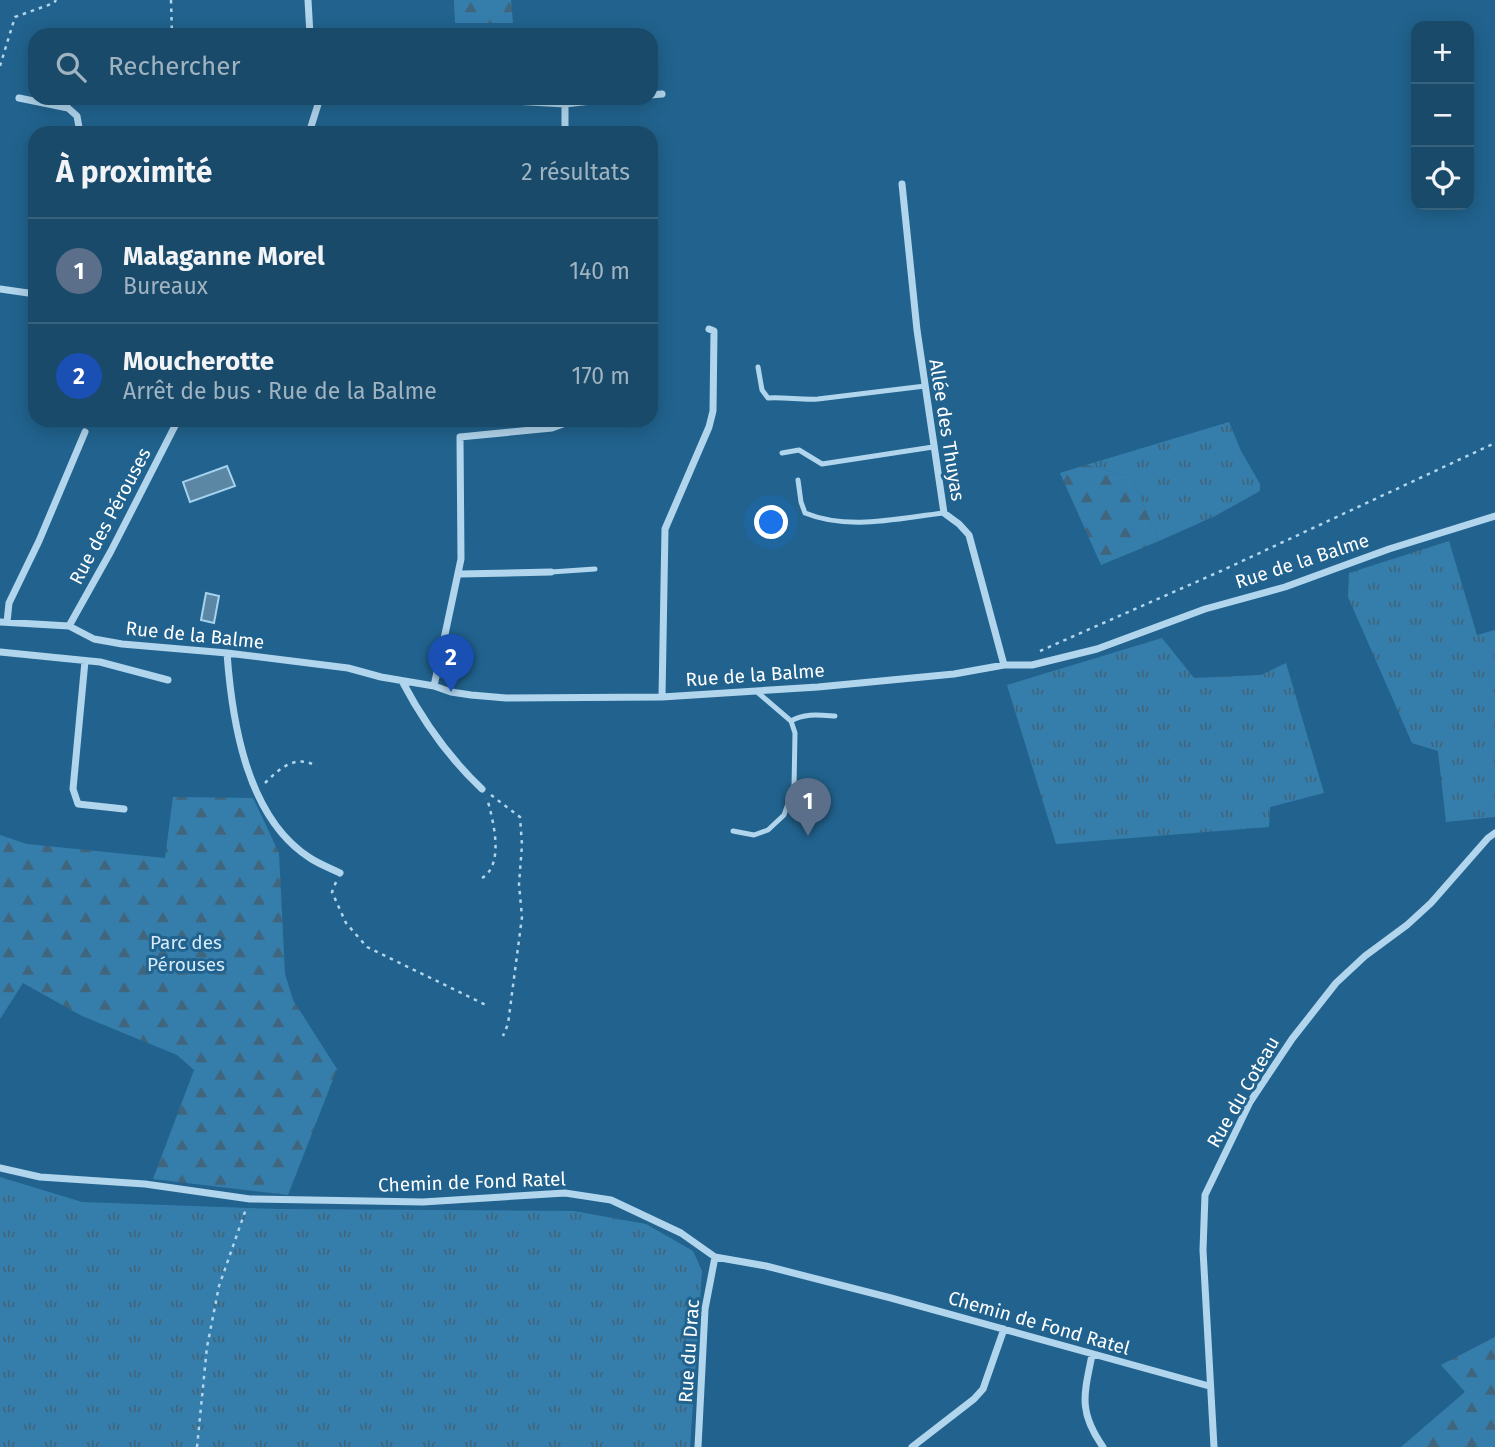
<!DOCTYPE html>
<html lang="fr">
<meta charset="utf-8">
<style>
:root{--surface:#194a6a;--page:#225170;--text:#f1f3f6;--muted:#9fb3c1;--line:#37627e;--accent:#e69b98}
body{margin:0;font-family:"Fira Sans",sans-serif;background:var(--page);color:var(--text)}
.controls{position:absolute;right:21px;top:21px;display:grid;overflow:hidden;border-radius:14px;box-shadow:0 4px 18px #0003}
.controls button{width:63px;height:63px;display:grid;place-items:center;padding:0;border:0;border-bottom:2px solid var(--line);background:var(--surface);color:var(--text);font:35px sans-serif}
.you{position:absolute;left:772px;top:523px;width:24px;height:24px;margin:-18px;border:5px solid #fff;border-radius:50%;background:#1a73e8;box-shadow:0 0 0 10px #1a73e833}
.badge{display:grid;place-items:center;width:46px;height:46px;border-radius:50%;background:var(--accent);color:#fff;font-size:23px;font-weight:700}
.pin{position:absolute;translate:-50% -58px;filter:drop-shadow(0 2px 4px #0008)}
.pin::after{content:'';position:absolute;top:37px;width:24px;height:21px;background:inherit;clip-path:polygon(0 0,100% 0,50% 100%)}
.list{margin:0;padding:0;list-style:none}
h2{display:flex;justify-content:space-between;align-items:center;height:91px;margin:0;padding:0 28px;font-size:30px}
h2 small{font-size:23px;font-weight:400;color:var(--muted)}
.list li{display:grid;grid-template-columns:46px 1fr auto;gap:21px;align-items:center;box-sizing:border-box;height:105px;padding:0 28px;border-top:2px solid var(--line)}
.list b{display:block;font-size:26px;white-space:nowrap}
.list p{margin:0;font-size:23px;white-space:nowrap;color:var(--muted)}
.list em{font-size:23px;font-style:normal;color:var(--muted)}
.icon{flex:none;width:38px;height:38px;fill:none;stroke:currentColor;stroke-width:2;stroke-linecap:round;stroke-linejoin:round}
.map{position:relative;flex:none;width:1495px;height:1447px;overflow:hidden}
.search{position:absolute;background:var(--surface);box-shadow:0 4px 18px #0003;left:28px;top:28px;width:630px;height:77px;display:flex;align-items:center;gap:18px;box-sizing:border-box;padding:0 24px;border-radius:21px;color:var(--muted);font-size:26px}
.panel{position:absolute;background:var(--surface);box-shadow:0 4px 18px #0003;left:28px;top:126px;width:630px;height:301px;border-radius:21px}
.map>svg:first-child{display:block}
</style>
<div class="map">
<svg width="1495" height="1447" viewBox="0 0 1495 1447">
<defs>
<pattern id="grass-tufts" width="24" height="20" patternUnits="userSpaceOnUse" patternTransform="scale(1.75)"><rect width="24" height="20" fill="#357eac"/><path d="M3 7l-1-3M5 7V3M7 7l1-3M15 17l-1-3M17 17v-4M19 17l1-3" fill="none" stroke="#40657c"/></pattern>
<pattern id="forest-firs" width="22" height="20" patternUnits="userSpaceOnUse" patternTransform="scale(1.75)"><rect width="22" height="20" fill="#357eac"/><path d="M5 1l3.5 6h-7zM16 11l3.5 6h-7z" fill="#40657c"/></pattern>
</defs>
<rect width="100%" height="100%" fill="#21638e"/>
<!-- grass -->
<path fill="url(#grass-tufts)" d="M 1229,422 L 1241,451 L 1260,484 L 1260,491 L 1215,516 L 1159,541 L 1132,477 L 1086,465 Z
M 1449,541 L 1477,635 L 1495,630 L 1495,817 L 1446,822 L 1438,751 L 1412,743 L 1348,597 L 1349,573 Z
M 1162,638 L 1194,678 L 1261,675 L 1286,663 L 1324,793 L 1270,807 L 1269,827 L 1056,844 L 1007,685 Z
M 0,1177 L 82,1202 L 277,1209 L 574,1211 L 646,1224 L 693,1251 L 702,1271 L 690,1447 L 0,1447 Z"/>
<!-- forest -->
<path fill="url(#forest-firs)" d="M 454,0 L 511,0 L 513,23 L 455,23 Z
M 1086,465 L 1132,477 L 1159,541 L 1101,565 L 1060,473 Z
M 173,797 L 253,798 L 279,853 L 285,974 L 293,1000 L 337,1069 L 288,1195 L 153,1179 L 194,1070 L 177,1055 L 82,1016 L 23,983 L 0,1019 L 0,835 L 27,844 L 165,858 Z
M 1495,1337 L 1495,1447 L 1401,1447 L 1465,1392 L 1441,1365 Z"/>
<!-- water -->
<path fill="#5b87a5" stroke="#a5d2ed" stroke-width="2" d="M 227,466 L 235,486 L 190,502 L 183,482 Z
M 206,593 L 219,596 L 214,623 L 201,620 Z"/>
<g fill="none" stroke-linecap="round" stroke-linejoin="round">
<!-- path -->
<path stroke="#b1d5ec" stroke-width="2.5" stroke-dasharray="3.5 5" stroke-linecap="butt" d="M 171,0 L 172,35
M 0,66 L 15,17 L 54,3 L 56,0
M 1040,651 L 1221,571 L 1495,443
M 265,783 C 280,768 296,754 316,766
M 491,795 L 520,817 L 522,845 L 519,884 L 522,917 L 508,1024 L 503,1036
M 482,878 C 505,864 493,820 487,798
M 336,882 L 332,892 L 346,923 L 367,947 L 486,1005
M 197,1447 L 207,1347 L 219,1286 L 246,1209"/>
<!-- service -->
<path stroke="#b1d5ec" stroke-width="5" d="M 758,367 L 762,390 L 768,398 C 785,397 801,400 818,399 L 925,386
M 782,453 L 799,450 L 822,464 L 933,447
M 798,480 L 801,502 L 805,513 C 849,531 899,518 944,513
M 551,572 L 595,569
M 791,721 C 805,713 819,715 835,716
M 733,831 L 754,835 L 768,830 L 784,815 L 794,787 L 795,733 L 791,721 L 756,691"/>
<!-- minor -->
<path stroke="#b1d5ec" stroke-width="7" d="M 308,0 L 310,35
M 651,95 L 662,94
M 19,98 L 68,108 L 77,116 L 80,133
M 462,98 L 565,104
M 309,133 L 320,98
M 565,133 L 565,104 L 618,98
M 902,184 L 917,330 L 944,513 L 959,524 L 969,535 L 1004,665
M 0,289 L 35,294
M 460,574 L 551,572
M 0,622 L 69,626 L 94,639 L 122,644 L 227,653 L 348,668 L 381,677 L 434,686 L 451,692 L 471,695 L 506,698 L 662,697 L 818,687 L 954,674 L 1004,665 L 1032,665 L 1097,649 L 1205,609 L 1285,587 L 1389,549 L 1495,516
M 7,622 L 9,603 L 39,541 L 85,432
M 69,626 L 111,551 L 178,420
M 0,652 L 100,662 L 168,680
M 227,653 C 232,722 247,818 310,858 C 319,864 330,868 340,873
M 85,661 L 73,789 L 78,804 L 124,809
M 402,681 C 423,721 449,758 482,789
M 434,686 L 461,559 L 460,437 L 552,428 L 563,424 L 565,420
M 662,697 L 665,529 L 709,427 L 713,411 L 714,331 L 709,329
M 0,1168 L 40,1177 L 145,1184 L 250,1199 L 423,1202 L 565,1193 L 611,1200 L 681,1233 L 715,1257 L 766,1266 L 891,1298 L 1209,1386
M 1092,1355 C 1084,1395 1078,1411 1103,1447
M 698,1447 L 705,1309 L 715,1257
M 912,1447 L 974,1399 L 983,1389 L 1004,1329
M 1214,1447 L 1203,1250 L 1205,1195 L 1250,1102 L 1292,1039 L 1336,983 L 1365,956 L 1407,925 L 1431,903 L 1488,838 L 1495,833"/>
</g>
<g text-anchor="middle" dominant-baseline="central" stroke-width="6" stroke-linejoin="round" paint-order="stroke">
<!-- street labels -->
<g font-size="19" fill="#fff" stroke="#21638e">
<text transform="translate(947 430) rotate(81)">Allée des Thuyas</text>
<text transform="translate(110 516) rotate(-62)">Rue des Pérouses</text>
<text transform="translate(1302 561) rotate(-18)">Rue de la Balme</text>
<text transform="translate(195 635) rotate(6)">Rue de la Balme</text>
<text transform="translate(755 675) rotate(-4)">Rue de la Balme</text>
<text transform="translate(1243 1092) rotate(-60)">Rue du Coteau</text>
<text transform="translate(472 1182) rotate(-2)">Chemin de Fond Ratel</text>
<text transform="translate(1039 1323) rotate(16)">Chemin de Fond Ratel</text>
<text transform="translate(689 1351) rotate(-86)">Rue du Drac</text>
</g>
<!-- park labels -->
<g font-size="19" fill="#d6ebf9" stroke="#21638e">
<text x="186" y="942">Parc des<tspan x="186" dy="22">Pérouses</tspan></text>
</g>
</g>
</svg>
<div class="controls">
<button>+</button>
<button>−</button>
<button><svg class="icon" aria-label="locate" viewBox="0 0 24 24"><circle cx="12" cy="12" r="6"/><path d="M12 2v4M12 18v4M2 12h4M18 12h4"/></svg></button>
</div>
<div class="you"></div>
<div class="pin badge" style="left:808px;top:836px;background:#5c6f8a">1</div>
<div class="pin badge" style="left:451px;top:692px;background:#1a4fb4">2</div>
<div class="search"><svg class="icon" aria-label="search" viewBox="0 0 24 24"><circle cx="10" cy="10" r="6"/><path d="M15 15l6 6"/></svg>Rechercher</div>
<section class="panel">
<h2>À proximité<small>2 résultats</small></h2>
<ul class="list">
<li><span class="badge" style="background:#5c6f8a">1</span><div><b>Malaganne Morel</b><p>Bureaux</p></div><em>140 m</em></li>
<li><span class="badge" style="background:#1a4fb4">2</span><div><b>Moucherotte</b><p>Arrêt de bus · Rue de la Balme</p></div><em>170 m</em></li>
</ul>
</section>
</div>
